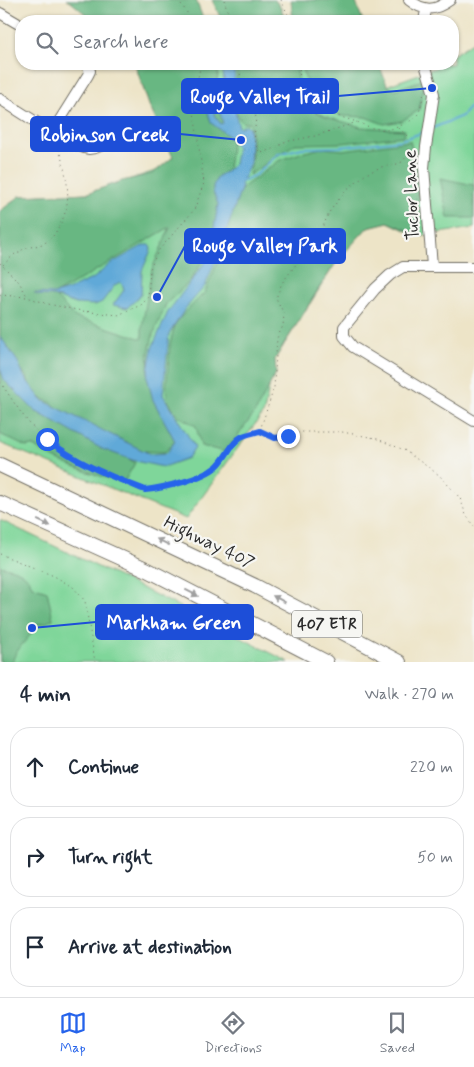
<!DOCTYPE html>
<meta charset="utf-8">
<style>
:root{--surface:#fff;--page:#f6f6f7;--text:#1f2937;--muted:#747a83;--line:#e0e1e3;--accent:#2563eb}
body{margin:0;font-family:Mynerve,sans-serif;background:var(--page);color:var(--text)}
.stop{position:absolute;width:15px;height:15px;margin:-11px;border:4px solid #2563eb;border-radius:50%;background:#fff}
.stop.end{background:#2563eb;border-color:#fff;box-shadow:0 1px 5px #0008}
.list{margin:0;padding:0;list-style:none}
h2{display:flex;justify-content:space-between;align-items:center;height:65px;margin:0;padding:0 20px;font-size:21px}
h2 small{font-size:16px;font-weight:400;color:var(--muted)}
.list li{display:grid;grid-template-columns:32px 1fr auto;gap:15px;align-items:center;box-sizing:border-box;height:80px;margin:0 10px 10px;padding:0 10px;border:1px solid var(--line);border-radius:20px}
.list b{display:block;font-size:19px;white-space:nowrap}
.list em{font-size:16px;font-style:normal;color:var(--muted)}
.icon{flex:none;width:28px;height:28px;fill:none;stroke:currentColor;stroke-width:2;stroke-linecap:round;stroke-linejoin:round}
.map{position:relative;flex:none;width:474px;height:662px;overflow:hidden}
.search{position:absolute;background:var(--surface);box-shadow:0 1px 4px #0004;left:15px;right:15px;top:15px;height:55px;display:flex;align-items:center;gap:12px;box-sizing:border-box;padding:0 18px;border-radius:20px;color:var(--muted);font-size:19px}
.sheet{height:335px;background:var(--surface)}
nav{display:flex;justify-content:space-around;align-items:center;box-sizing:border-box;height:70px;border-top:1px solid var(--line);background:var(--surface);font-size:14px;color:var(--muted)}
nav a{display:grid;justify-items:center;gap:2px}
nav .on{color:var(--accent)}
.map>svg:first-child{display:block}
</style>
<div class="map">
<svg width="474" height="662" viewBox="0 0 474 662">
<rect width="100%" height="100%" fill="#f6f6f2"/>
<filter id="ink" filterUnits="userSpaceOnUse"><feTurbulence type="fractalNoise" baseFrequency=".02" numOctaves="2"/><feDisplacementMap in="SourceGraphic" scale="10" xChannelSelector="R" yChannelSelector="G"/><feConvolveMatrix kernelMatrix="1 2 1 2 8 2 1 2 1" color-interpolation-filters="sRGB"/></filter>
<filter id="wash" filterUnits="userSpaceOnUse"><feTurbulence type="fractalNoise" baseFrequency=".0096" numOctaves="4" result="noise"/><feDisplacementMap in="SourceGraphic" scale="20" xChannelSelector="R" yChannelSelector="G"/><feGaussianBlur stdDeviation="1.12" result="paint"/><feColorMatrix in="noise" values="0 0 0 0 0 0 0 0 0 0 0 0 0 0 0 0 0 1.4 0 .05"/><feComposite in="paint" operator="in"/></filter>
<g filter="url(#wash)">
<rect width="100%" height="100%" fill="#ede4c7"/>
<!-- green -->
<path fill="#7fd69a" stroke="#558062" d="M 474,41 L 474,228 L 417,236 L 388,222 L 368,227 L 342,253 L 275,359 L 264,412 L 186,519 L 0,443 L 0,213 L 20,196 L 88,193 L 161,169 L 173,157 L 149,105 L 135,64 L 378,64 L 386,86 L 435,68 L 440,64 L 453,64 L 453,55 Z
M 0,520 L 142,588 L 289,662 L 0,662 Z"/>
<!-- forest -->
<path fill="#67b782" stroke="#497156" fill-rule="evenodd" d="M 66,0 L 196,0 L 204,21 L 94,21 L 72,3 Z
M 212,0 L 275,0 L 281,8 L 286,21 L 222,21 Z
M 291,0 L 355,0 L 363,21 L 293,21 Z
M 135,64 L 218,64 L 218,77 L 213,90 L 220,109 L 230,123 L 232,140 L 223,206 L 209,251 L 190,281 L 166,304 L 153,335 L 149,352 L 148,373 L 158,408 L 178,438 L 165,452 L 142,451 L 115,441 L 94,425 L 67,418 L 52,403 L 32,394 L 27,377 L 0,342 L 0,211 L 20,196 L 88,193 L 122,181 L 152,174 L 173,157 L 149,105 ZM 170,227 L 152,269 L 142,327 L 142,339 L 75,317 L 54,295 Z
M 235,64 L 296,64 L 302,105 L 327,117 L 361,127 L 405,130 L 404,136 L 342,143 L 295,144 L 249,175 C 253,157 253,141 250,123 L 243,123 C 230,111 237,91 237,76 C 237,72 236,68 235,64 Z
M 301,64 L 379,64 L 387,85 L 394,90 L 425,79 L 419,110 L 402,121 L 384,124 L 365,117 L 341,116 L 316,101 L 303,73 Z
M 410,141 L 413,152 L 420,235 L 388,222 L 368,227 L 338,260 L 319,288 L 275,359 L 276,373 L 256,411 L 226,452 L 201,446 L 196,426 L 178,416 L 168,401 L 166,389 L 170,345 L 175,323 L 205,292 L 221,254 L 235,196 L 246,185 L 280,160 L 301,153 L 322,148 L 343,150 Z
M 440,178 L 474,185 L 474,218 L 448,218 Z
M 0,371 L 13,389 L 27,401 L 119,452 L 135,463 L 124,482 C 91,474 61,465 33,446 L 26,447 L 0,434 Z
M 0,566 C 14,569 26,571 32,586 L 47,591 L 53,619 L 45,623 L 37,624 C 31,638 17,646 12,662 L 0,662 Z"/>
<!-- water -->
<path fill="#61a9d8" stroke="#466a82" d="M 222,64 L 233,64 C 236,75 234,85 234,96 C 234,106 236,117 239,127 L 246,125 L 249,127 L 251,144 L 250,164 L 241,184 L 242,186 L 220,250 L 205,286 L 185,309 L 169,334 L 163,395 L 195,447 L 188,458 L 163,467 L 135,461 L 102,449 L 35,411 L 4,380 L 0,368 L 0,336 L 18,362 L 25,378 L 42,400 L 150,454 L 167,453 L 175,441 L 153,400 L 147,377 L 152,348 L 168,312 L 209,257 L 218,204 L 213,192 L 213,186 L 218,176 L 227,171 L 234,164 L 237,148 L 227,135 L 211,123 L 206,106 L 209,95 L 217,93 L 214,115 L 221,124 L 223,123 L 220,113 L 226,96 Z
M 144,245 L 150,245 L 151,250 L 142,271 L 141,295 L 127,308 L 113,305 L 124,290 L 123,286 L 120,282 L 115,285 L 102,302 L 95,305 L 76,304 L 53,296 L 38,295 L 34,293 L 54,294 L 68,290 L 94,278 L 110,264 Z"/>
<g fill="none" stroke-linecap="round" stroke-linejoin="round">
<!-- stream -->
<path stroke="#61a9d8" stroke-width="2" d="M 433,128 L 462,116 L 474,102
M 241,182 L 257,174 L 278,154 L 302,148 L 339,147 L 401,140 L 424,132"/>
</g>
</g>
<g filter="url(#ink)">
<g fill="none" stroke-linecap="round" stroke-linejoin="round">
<defs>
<path id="minor" d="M 409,0 C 424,12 435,11 450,0
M 0,13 L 17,23
M 424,21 L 426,10
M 425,64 L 434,94 L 426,147 L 424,168 L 432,266
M 0,99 C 16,109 74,148 89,149 C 99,149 106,142 114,137
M 53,131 L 88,75 L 90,71 L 88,67 L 85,64
M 474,267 L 403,267 L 390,275 L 375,289 L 344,327 L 344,336 L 353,347 L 474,421"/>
<path id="highway" d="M 0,465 L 255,586 L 399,662
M 0,503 L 148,570 L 326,662"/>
</defs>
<!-- minor casing -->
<use href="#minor" stroke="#6f6c62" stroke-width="12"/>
<!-- highway casing -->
<use href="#highway" stroke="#6f6c62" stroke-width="16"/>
<!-- path -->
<path stroke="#6f6c62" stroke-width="1" stroke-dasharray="1 4" stroke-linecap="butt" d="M 178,0 L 193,21
M 224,0 L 231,21
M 281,0 L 291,21
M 239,64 C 239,84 252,93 255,111 C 258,125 249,142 261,153 L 278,147 L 284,142 L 315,136 L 357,122
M 299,64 L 300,83 L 307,103 L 315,109 L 357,122 L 372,128 L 387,130 L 398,127 L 412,120 L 419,113 L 424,93
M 0,263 L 19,282 L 27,296
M 3,265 L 16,253 L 20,253 L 23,249 C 32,246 42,246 49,240 C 53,237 56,232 58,228 C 75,201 66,174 58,146
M 0,295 L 27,297 L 48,304 L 82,311 L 118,315 L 141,305 L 148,298 L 150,269 L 158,251 L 194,210 L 204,183 L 194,112 L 194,95 L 201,64
M 0,382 C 10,396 19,411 29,423 C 61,458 103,472 145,490 C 163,488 202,479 216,467 C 226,459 230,444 241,437 C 246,434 254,433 260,431 L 275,439 L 288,436 L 302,432 L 342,432 L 375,438 L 404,450 L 439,475 L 460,498 L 466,515 L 474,526
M 260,430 L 274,388 L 277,338 L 283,326 L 284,314 L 276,298 L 282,283 L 297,263 L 317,239 L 330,211 L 346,190 L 366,174 L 381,167 L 394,165 L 402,162 L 407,156 L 409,147 L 408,137 L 398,127
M 0,554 L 54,576 L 73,587 L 85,601 L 95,662"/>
<!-- minor -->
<use href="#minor" stroke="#fff" stroke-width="10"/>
<!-- highway -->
<use href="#highway" stroke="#fff" stroke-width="14"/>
</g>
<!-- one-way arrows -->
<defs><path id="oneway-solid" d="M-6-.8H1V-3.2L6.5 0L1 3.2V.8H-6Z" transform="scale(1.25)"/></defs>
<g fill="#a0a0a0">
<use href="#oneway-solid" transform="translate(44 523) rotate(24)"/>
<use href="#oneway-solid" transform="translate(163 542) rotate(-154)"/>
<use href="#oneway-solid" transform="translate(192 593) rotate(27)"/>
<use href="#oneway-solid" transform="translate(279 599) rotate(-152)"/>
</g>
</g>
<g fill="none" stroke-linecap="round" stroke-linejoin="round" filter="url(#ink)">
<!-- route -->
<path stroke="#2563eb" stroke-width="6" d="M 47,439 C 76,463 110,476 145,490 C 163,488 202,479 216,467 C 226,459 230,444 241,437 C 246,434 254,433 260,431 L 275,438 L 288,436"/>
</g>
<g text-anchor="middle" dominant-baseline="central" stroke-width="4.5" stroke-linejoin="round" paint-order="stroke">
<!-- shield labels -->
<rect fill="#f6f6f2" stroke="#686867" stroke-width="1" x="292" y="610.5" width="70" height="27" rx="4"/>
<g font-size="16" font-weight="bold" fill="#2b2b2b">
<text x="327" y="624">407 ETR</text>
</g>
<!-- street labels -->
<g font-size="18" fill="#2b2b2b" stroke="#f6f6f2">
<text transform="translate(412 195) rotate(-92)">Tuclor Lane</text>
<text transform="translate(209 543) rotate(26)">Highway 407</text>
</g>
</g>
<!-- callouts -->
<path fill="none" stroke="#1d4ed8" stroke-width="2" d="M432 88L338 96M241 140L180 134M157 297L185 246M32 628L96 622"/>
<g fill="#1d4ed8" stroke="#f6f6f2" stroke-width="2">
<circle cx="432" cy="88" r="5"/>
<circle cx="241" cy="140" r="5"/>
<circle cx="157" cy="297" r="5"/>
<circle cx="32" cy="628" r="5"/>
</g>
<g fill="#1d4ed8" stroke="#1d4ed8" stroke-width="2">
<rect x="182" y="79" width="156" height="34" rx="5"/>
<rect x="31" y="117" width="149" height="34" rx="5"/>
<rect x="185" y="229" width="160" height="34" rx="5"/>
<rect x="96" y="605" width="157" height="34" rx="5"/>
</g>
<g font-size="19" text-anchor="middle" font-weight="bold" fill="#fff">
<text x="260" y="103">Rouge Valley Trail</text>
<text x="105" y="141">Robinson Creek</text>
<text x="265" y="252">Rouge Valley Park</text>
<text x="174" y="629">Markham Green</text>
</g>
</svg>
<div class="stop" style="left:47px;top:439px"></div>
<div class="stop end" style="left:288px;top:436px"></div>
<div class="search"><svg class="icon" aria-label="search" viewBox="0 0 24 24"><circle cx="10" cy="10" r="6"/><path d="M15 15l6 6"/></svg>Search here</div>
</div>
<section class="sheet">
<h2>4 min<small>Walk · 270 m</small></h2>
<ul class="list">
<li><svg class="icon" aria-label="ahead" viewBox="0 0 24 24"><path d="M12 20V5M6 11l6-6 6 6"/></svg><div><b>Continue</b></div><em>220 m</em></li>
<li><svg class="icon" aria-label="right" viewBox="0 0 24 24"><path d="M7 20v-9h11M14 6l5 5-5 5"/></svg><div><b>Turn right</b></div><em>50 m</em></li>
<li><svg class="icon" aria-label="arrive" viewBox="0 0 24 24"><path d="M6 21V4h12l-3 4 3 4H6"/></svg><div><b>Arrive at destination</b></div></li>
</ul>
</section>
<nav>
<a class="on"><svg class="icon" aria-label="map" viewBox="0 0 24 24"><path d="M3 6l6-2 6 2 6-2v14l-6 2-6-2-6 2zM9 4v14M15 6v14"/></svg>Map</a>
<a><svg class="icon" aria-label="directions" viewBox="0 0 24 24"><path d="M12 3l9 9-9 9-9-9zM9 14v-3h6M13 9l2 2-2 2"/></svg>Directions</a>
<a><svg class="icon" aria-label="saved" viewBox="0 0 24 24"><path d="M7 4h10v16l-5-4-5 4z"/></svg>Saved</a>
</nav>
